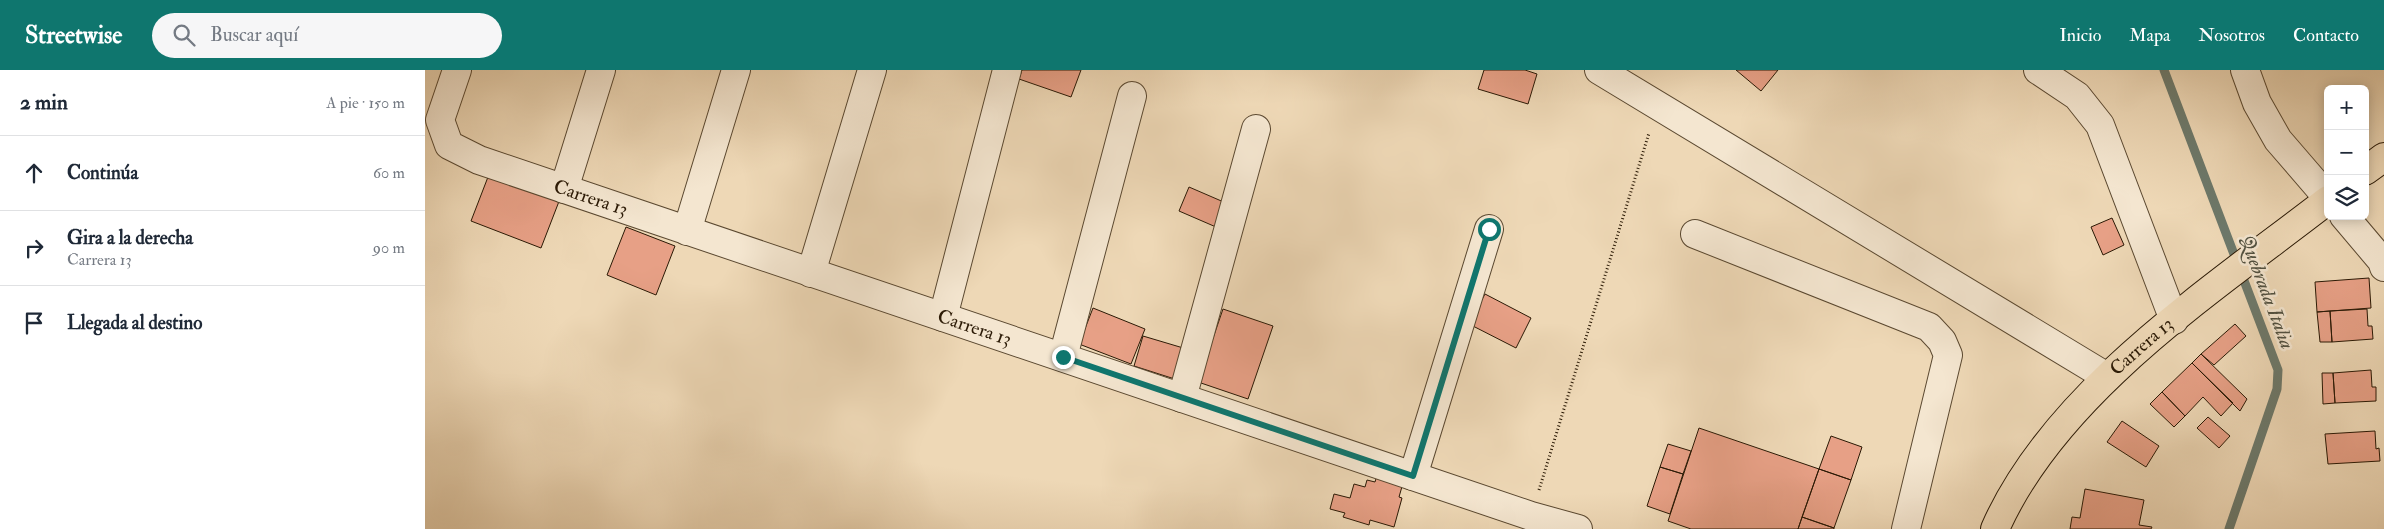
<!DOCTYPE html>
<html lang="es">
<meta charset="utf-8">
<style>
:root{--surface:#fff;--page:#f6f6f7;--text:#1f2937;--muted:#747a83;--line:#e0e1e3;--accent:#0f766e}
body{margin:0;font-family:"IM FELL Double Pica",serif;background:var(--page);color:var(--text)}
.controls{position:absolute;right:15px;top:15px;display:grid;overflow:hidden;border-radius:8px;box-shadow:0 2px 12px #0003}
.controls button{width:45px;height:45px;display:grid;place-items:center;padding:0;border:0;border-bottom:1px solid var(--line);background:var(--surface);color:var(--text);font:25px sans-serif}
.stop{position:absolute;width:15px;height:15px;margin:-11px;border:4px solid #0f766e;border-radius:50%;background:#fff}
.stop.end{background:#0f766e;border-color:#fff;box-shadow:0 1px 5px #0008}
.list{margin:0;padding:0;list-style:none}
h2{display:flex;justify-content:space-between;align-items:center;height:65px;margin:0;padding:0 20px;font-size:21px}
h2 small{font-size:16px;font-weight:400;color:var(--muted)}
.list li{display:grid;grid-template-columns:32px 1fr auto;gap:15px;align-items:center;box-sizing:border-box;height:75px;padding:0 20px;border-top:1px solid var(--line)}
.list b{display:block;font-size:19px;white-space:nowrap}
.list p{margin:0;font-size:16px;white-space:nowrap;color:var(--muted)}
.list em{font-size:16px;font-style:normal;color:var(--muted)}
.icon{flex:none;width:28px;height:28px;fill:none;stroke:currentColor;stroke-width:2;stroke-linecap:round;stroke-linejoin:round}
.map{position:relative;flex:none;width:1959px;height:459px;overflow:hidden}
header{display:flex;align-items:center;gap:30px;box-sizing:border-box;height:70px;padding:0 25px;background:var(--accent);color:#fff}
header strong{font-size:24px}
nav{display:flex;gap:28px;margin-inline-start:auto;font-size:18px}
.search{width:350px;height:45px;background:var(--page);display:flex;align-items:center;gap:12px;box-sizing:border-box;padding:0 18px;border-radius:28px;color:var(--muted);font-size:19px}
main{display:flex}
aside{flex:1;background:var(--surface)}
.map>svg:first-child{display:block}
</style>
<header>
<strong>Streetwise</strong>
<div class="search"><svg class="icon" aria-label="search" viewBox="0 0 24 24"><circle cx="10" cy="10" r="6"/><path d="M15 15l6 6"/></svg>Buscar aquí</div>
<nav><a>Inicio</a><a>Mapa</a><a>Nosotros</a><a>Contacto</a></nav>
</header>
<main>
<aside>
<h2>2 min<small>A pie · 150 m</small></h2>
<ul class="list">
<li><svg class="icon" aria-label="ahead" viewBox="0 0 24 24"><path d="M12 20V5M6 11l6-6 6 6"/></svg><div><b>Continúa</b></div><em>60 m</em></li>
<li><svg class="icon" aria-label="right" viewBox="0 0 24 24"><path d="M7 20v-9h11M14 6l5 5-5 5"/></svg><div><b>Gira a la derecha</b><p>Carrera 13</p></div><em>90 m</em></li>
<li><svg class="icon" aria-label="arrive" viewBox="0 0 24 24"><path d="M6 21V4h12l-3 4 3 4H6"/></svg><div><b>Llegada al destino</b></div></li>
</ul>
</aside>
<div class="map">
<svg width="1959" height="459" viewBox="0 0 1959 459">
<rect width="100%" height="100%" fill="#eed8b6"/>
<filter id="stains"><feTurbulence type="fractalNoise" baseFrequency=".004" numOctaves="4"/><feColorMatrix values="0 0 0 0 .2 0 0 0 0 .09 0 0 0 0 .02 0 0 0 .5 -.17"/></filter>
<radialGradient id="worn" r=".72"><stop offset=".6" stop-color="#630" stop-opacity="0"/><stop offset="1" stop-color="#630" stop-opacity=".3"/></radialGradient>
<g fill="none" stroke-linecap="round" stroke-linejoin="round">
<!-- stream -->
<path stroke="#6d796b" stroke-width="9" d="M 1739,0 L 1853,300 L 1852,319 L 1804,459"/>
</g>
<!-- building -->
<path fill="#e7a086" stroke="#2a1905" d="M 597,0 L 656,0 L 646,27 L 594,9 Z
M 1059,0 L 1100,0 L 1112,4 L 1103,34 L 1053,19 Z
M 1311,0 L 1353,0 L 1336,21 Z
M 68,94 L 138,121 L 116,178 L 46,151 Z
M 764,117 L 801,133 L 791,157 L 754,141 Z
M 1687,148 L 1699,175 L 1678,185 L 1666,157 Z
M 201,157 L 250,176 L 231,225 L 182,205 Z
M 1944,208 L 1946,238 L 1892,242 L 1890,212 Z
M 1060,224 L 1106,248 L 1091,278 L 1044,254 Z
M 668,238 L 720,259 L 706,294 L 654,274 Z
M 798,239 L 848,256 L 823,329 L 773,312 Z
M 1942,239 L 1943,256 L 1947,256 L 1948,269 L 1907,272 L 1905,241 Z
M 1905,241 L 1907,272 L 1895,272 L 1892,242 Z
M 1810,254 L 1821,266 L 1789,295 L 1776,284 Z
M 718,266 L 765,280 L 756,311 L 709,296 Z
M 1776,284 L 1822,329 L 1815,341 L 1767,293 Z
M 1767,293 L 1808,333 L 1796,346 L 1778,327 L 1760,346 L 1737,322 Z
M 1946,300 L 1947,317 L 1951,317 L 1951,331 L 1910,333 L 1908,303 Z
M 1897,303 L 1908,303 L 1910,333 L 1898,334 Z
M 1737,322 L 1760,346 L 1749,357 L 1725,334 Z
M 1783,347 L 1805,366 L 1794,378 L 1772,358 Z
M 1697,351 L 1734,376 L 1721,397 L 1682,372 Z
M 1274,358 L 1394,399 L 1373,459 L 1266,459 L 1243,451 Z
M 1950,361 L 1951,379 L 1954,378 L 1955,391 L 1903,394 L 1900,364 Z
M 1406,366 L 1437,377 L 1426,410 L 1394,399 Z
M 1243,374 L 1266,381 L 1258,404 L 1235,397 Z
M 1235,397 L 1258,404 L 1245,444 L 1222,436 Z
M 1394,399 L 1426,410 L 1409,458 L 1377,447 Z
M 952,405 L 978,413 L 974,427 L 977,428 L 969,457 L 945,450 L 944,455 L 918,447 L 920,443 L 905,439 L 909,424 L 925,428 L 929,414 L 940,417 L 942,410 L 950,412 Z
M 1660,419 L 1719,430 L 1714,455 L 1727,457 L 1726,459 L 1645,459 L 1647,447 L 1655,448 Z
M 1377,447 L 1409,458 L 1409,459 L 1373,459 Z"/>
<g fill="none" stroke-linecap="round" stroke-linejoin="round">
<defs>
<g id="minor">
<path id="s1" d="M 32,0 L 15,50 L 24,75 L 54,90 L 1106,446 L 1153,459"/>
<path d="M 1174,0 L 1682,307"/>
<path d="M 1613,0 L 1652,26 L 1675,55 L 1749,250"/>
<path d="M 1820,0 L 1832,33 L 1853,70 L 1903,128"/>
<path d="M 139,119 L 176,0"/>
<path d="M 1919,146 L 1957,191 L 1959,197"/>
<path d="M 262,161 L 311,0"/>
<path d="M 1270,164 L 1504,257 L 1517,271 L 1523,285 L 1481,459"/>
<path d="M 386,203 L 447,0"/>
<path d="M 518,247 L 582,0"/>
<path d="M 638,287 L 707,26"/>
<path d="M 757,328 L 831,59"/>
<path d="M 988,406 L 1064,159"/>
</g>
<g id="major">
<path d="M 1940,101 L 1959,87"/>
<path id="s2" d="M 1570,459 C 1630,322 1787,220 1903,130"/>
</g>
</defs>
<!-- minor casing -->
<use href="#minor" stroke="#5b4931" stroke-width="30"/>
<!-- major casing -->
<use href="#major" stroke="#2a1905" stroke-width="30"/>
<!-- path -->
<path stroke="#2a1905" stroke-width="3" stroke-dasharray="1 2.5" stroke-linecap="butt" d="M 1114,420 L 1224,63"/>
<!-- minor -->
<use href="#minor" stroke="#f4e6d0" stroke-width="28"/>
<!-- major -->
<use href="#major" stroke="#eed8b6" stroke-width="28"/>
</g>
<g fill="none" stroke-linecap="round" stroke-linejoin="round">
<!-- route -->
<path stroke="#0f766e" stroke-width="6" d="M 638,287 L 988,406 L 1064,159"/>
</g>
<g text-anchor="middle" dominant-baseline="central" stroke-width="5" stroke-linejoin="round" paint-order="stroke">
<!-- street labels -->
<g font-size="19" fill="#2a1905" stroke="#f4e6d0">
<text stroke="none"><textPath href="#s1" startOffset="231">Carrera 13</textPath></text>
<text stroke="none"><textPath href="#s1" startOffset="636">Carrera 13</textPath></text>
<text stroke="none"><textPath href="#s2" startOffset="236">Carrera 13</textPath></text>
</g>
<!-- water labels -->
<g font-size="20" font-style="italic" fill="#515140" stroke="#f4e6d0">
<text transform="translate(1842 222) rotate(69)">Quebrada Italia</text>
</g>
</g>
<rect width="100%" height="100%" filter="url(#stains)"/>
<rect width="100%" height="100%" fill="url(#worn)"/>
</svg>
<div class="controls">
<button>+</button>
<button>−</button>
<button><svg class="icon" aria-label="layers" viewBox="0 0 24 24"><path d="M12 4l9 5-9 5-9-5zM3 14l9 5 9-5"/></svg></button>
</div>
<div class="stop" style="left:1064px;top:159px"></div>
<div class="stop end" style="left:638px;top:287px"></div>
</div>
</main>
